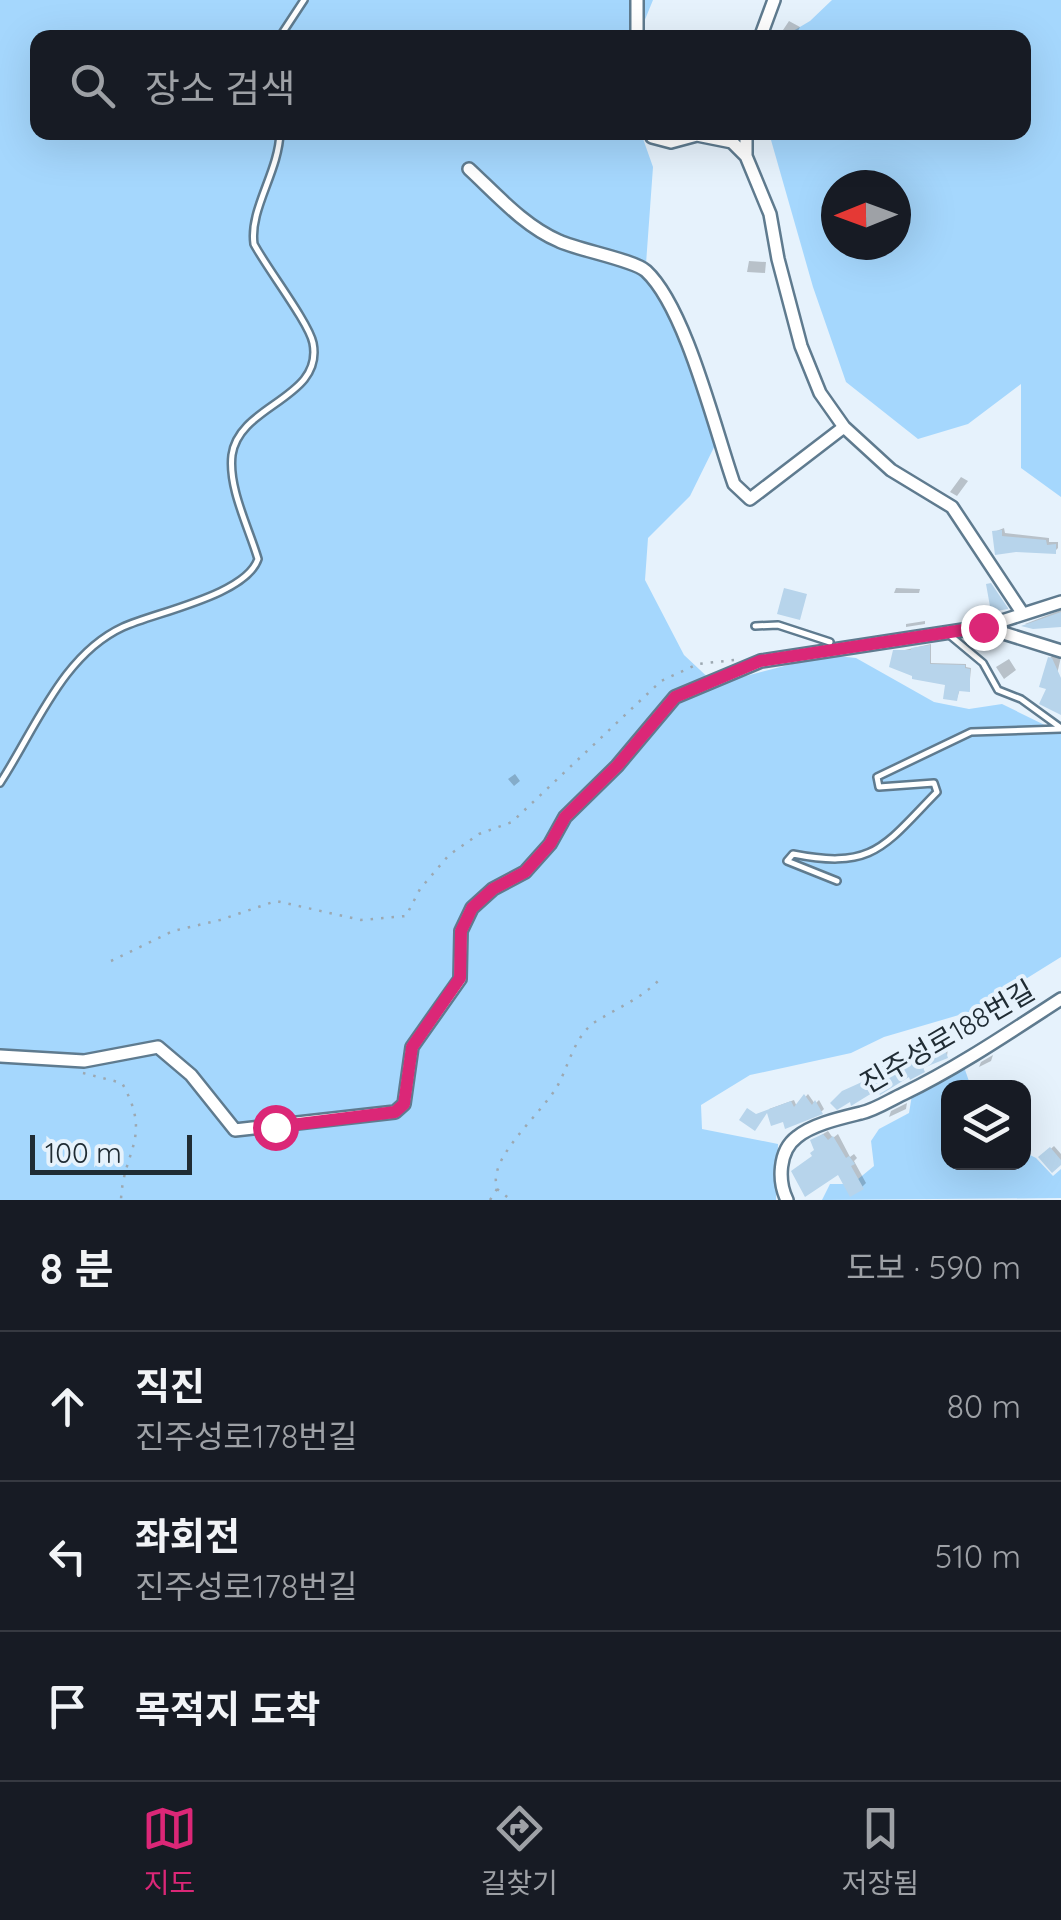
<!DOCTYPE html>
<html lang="ko">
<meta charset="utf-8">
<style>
:root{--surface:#171b24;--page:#20242c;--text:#f1f3f6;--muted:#9ea1a6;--line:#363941;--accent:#db2777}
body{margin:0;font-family:Quicksand,"Noto Sans KR",sans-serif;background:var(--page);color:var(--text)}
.controls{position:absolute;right:30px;bottom:30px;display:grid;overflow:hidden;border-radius:20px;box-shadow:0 10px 40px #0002}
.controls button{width:90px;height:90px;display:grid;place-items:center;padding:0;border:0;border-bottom:2px solid var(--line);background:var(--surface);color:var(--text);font:50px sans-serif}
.compass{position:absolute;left:821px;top:170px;width:90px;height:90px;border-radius:50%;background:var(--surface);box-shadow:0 10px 40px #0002;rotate:269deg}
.scale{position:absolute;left:30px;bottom:25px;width:162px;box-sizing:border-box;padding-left:10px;border:5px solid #202c34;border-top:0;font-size:28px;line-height:35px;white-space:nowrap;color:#202c34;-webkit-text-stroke:8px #e6f2fc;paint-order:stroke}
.stop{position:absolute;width:30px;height:30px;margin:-22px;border:8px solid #db2777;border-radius:50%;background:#fff}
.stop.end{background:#db2777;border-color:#fff;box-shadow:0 2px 10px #0008}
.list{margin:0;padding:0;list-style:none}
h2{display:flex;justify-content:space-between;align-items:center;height:130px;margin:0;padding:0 40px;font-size:42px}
h2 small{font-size:32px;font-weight:400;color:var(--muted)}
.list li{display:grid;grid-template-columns:65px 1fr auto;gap:30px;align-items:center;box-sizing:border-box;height:150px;padding:0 40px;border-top:2px solid var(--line)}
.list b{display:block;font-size:38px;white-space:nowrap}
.list p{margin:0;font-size:32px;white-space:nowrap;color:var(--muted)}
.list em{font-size:32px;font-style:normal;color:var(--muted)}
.icon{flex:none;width:55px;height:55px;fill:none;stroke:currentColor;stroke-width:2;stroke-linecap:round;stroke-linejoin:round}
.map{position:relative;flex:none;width:1061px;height:1200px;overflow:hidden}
.search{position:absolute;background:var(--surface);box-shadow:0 10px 40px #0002;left:30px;right:30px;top:30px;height:110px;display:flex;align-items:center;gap:25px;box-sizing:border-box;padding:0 35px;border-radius:20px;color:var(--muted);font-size:38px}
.sheet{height:580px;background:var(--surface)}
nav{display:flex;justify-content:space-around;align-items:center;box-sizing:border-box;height:140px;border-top:2px solid var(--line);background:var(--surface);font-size:28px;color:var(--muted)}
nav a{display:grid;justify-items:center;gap:5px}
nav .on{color:var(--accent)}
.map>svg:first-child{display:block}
</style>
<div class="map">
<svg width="1061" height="1200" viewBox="0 0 1061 1200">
<rect width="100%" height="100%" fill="#e6f2fc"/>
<!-- green -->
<path fill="#a5d7fd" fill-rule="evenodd" d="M 0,0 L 653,0 L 644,22 L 644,37 L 38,38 L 38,132 L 641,133 L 653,167 L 646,264 L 685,319 L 724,427 L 690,496 L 648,538 L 645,580 L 684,655 L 715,684 L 827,655 L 856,658 L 934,702 L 969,709 L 1002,704 L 1061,733 L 1061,957 L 976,1010 L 884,1037 L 851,1053 L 750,1075 L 701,1105 L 702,1129 L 778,1144 L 776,1200 L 0,1200 Z
M 832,0 L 1061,0 L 1061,497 L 1021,468 L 1021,384 L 968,424 L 918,439 L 846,382 L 813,287 L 769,133 L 1024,132 L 1024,38 L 783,37 L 810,21 ZM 836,185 L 896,185 L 896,245 L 836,245 Z
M 963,1064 L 971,1087 L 948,1088 L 948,1162 L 1024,1162 L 1024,1152 L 1036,1158 L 1053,1176 L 1061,1169 L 1061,1198 L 822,1200 L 830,1184 L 852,1184 L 874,1166 L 871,1141 L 879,1129 L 909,1113 L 912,1095 Z"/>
<!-- shadow -->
<path fill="#0003" d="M 789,21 L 800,27 L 794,38 L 781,33 Z
M 749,261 L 766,262 L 765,273 L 747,272 Z
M 961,477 L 968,481 L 957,496 L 950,492 Z
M 1004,528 L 1005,533 L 1049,538 L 1049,542 L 1058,542 L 1058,548 L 1055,551 L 1016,549 L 994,532 Z
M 896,588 L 920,589 L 919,593 L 894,593 Z
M 1061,610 L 1061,625 L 1033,627 L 1025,624 Z
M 925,621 L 925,624 L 906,627 L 906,624 Z
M 931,644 L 931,663 L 966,664 L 966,667 L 971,668 L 969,690 L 960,689 L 957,698 L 948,683 L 896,652 Z
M 1053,655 L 1061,657 L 1054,687 L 1061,690 L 1061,713 L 1048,690 L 1050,658 Z
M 1009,659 L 1016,670 L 1004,679 L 996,667 Z
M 515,774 L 520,781 L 514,786 L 508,779 Z
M 948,1048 L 947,1056 L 925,1064 L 923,1070 L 865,1081 L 874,1063 L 879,1066 L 892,1060 L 893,1063 L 927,1050 L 929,1055 Z
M 993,1055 L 991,1061 L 979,1067 L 981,1062 Z
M 808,1094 L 815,1104 L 819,1100 L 824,1109 L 822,1111 L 786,1126 L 784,1119 L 769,1109 L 794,1100 L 797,1107 Z
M 907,1103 L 906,1109 L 889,1117 L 891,1111 Z
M 828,1131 L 833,1138 L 838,1134 L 850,1157 L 854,1154 L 857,1158 L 854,1161 L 866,1183 L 862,1187 L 815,1155 L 817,1149 L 813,1140 Z
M 1054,1146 L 1061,1154 L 1061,1162 L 1042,1157 Z"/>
<!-- building -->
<path fill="#b7d4eb" d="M 1002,530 L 1002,536 L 1046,540 L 1047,545 L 1056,544 L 1056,554 L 1016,552 L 995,555 L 992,531 Z
M 991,583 L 1008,608 L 1008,609 L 991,612 L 986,584 Z
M 784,588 L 807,594 L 800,620 L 777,614 Z
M 1061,612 L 1061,627 L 1033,629 L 1021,626 Z
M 930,645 L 930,664 L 965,665 L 965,668 L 970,669 L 970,692 L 959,691 L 957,701 L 943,699 L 945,685 L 912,679 L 912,676 L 889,667 L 893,650 L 911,650 L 911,648 Z
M 1048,657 L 1052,658 L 1061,678 L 1061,715 L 1039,704 L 1046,689 L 1039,687 Z
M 945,1049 L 948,1058 L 923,1068 L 925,1072 L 910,1080 L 909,1077 L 880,1095 L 877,1090 L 851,1106 L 850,1102 L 837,1110 L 830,1103 L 842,1091 L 862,1082 L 870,1065 L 875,1067 L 889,1061 L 890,1064 L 924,1051 L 926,1056 Z
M 804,1094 L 812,1105 L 815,1100 L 823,1114 L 785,1129 L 783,1122 L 771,1126 L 767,1113 L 755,1131 L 739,1120 L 747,1108 L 756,1114 L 791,1101 L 794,1107 Z
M 823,1134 L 828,1140 L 833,1136 L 846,1158 L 849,1156 L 855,1164 L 851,1166 L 864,1189 L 850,1197 L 838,1175 L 805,1197 L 791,1171 L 812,1156 L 810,1153 L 814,1150 L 810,1140 Z
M 1050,1147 L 1061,1160 L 1061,1165 L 1052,1173 L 1038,1157 Z"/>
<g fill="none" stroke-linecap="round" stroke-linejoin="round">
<defs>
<path id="lane" d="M 279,38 L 304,0
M 755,626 L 778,625 L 830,642
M 947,633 L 983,663 L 998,690 L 1021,699 L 1061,728
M 0,783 C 35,730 62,655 123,627 C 156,612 246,595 258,559 C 249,528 228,488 232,455 C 239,404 324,399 313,343 C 309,323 266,267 254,244 C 249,209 279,172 280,132
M 837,881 L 787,861 L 793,854 C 874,870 884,846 937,792 L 934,783 L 879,787 L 877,777 L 971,732 L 1061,729"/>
<path id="street" d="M 637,0 L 637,38
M 760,38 L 774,0
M 650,132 L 652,137 L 671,142 L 697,135 L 732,142 L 746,156 L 770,214 L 778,259 L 801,346 L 820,393 L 844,427 L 891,470 L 952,507 L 1023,614
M 746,156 L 746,132
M 469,169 C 496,194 524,226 559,241 C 578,250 634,260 646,271 C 686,308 715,430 734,484 L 750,499 L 844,427
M 984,627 L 1061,651
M 0,1056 L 84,1061 L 158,1047 L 191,1075 L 235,1130 L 395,1112 L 404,1104 L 412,1047 L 460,979 L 461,931 L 472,908 L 493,889 L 525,872 L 550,844 L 565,817 L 617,766 L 675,697 L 761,661 L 983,627 L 1061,602
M 787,1200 C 778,1182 778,1151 797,1137 C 813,1124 841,1118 861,1113 C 875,1110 890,1100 903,1094 C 957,1068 1010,1032 1061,999"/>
</defs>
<!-- lane casing -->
<use href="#lane" stroke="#5f7b8f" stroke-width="10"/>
<!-- street casing -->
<use href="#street" stroke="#5f7b8f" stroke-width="16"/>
<!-- path -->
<path stroke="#9ca8b1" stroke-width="2.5" stroke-dasharray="2.5 8" stroke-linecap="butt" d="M 111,961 L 173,931 L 220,920 L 276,901 L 361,920 L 406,916 L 420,889 L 449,855 L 479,834 L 512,822 L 661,681 L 698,664 L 734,660
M 83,1073 L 122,1083 C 153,1138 123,1150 121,1200
M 497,1189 L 511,1200
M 490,1200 L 497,1189 C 494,1178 497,1169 502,1159 C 516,1134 539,1113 555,1090 C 568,1070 573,1037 595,1022 C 617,1008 641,999 660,979"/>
<!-- lane -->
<use href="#lane" stroke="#fff" stroke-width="5"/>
<!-- street -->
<use href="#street" stroke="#fff" stroke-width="11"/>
</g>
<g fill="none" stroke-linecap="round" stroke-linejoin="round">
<!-- route -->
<path stroke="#db2777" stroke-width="12" d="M 275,1127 L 395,1112 L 404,1104 L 412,1047 L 460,978 L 461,931 L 472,908 L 493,889 L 525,872 L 550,844 L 565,817 L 617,766 L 675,697 L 760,661 L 983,627"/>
</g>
<g text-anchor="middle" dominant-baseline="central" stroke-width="8" stroke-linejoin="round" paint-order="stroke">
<!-- street labels -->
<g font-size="28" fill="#202c34" stroke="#e6f2fc">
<text transform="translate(947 1036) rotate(-30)">진주성로188번길</text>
</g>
</g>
</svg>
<div class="controls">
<button><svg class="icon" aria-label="layers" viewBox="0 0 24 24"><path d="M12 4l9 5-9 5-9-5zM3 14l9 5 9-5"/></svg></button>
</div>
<svg class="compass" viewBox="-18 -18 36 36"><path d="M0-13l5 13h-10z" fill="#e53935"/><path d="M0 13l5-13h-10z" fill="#9ea1a6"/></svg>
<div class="scale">100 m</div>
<div class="stop" style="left:275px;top:1127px"></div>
<div class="stop end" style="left:983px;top:627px"></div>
<div class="search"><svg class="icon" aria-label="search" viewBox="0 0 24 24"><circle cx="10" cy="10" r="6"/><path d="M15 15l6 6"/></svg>장소 검색</div>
</div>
<section class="sheet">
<h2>8 분<small>도보 · 590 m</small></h2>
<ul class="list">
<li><svg class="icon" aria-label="ahead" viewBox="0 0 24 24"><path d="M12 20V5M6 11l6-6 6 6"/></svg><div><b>직진</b><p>진주성로178번길</p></div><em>80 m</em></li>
<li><svg class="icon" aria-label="left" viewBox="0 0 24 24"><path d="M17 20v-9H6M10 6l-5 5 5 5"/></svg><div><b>좌회전</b><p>진주성로178번길</p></div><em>510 m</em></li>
<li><svg class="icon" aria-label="arrive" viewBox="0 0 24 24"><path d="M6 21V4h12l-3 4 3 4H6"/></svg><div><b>목적지 도착</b></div></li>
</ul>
</section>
<nav>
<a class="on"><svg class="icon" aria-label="map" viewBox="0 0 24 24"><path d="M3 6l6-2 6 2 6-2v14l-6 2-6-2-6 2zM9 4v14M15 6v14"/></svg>지도</a>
<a><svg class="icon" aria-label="directions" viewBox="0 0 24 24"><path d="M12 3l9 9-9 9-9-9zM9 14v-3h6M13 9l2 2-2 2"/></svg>길찾기</a>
<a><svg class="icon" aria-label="saved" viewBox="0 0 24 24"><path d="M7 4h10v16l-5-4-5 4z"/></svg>저장됨</a>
</nav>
